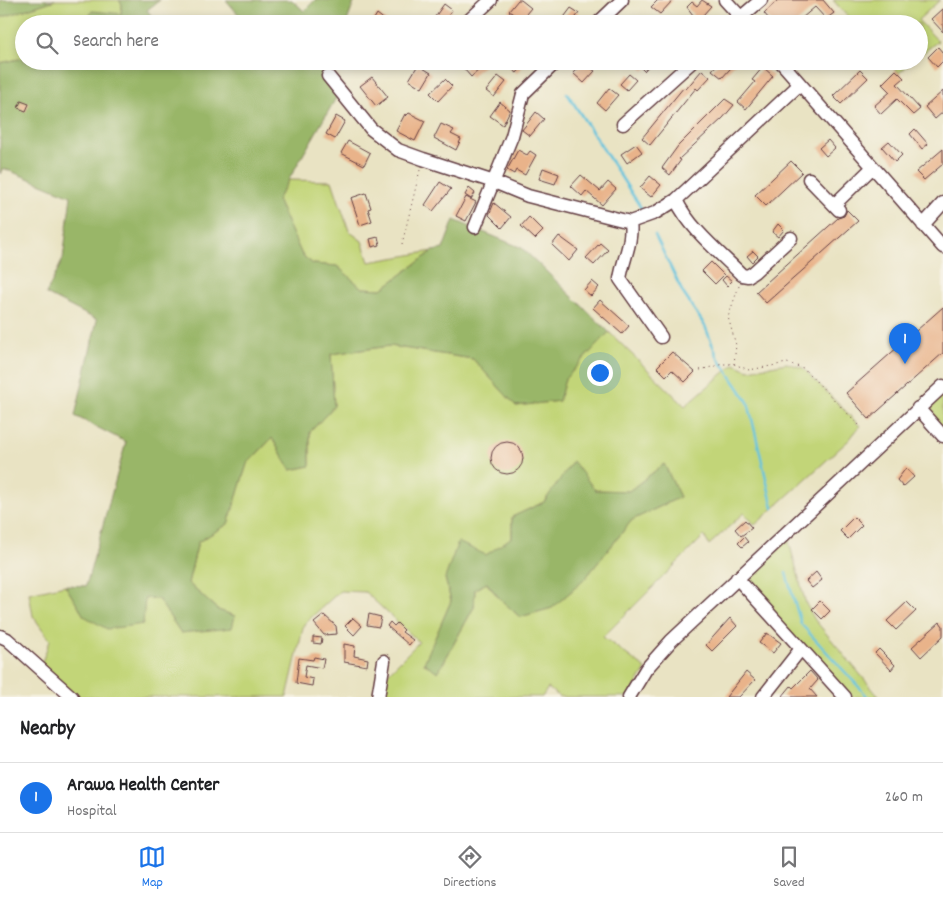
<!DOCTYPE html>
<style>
:root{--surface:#fff;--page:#f6f6f6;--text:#202124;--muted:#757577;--line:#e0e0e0;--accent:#1a73e8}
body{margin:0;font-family:Dekko,sans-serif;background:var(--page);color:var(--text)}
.you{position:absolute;left:599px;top:372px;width:18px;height:18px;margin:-12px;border:4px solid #fff;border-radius:50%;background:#1a73e8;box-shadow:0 0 0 8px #1a73e833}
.badge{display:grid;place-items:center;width:32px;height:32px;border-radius:50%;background:var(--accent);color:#fff;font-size:16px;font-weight:700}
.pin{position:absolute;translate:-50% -41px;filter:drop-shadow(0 1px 2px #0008)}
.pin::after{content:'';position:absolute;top:26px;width:18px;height:15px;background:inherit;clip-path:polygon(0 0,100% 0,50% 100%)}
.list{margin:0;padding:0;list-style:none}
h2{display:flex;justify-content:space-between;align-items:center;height:65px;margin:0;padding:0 20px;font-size:21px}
h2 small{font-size:16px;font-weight:400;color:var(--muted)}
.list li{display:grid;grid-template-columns:32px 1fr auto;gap:15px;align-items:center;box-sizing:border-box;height:70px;padding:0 20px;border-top:1px solid var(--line)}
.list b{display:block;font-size:19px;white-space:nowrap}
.list p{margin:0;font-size:16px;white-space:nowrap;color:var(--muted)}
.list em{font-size:16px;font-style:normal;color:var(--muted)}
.icon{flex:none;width:28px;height:28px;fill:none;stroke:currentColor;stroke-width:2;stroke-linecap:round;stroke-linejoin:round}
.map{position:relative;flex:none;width:943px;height:697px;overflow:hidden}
.search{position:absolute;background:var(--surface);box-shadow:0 2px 8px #0003;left:15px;right:15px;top:15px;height:55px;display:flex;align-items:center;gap:12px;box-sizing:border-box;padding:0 18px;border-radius:28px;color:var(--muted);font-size:19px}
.sheet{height:135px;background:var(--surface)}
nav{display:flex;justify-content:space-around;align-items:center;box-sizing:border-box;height:70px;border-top:1px solid var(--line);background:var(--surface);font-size:14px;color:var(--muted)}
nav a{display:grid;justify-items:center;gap:2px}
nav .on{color:var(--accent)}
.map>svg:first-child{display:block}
</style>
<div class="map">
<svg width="943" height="697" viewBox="0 0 943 697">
<rect width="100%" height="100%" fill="#f7f3e8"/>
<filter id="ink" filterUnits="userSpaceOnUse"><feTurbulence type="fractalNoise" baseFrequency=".02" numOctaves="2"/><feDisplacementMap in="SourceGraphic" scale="10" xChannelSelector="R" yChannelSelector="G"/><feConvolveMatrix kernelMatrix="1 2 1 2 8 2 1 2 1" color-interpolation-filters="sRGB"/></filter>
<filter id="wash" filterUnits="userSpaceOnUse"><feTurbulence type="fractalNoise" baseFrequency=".0096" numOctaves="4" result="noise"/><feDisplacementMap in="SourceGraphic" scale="20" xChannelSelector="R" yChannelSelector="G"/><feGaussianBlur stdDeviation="1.12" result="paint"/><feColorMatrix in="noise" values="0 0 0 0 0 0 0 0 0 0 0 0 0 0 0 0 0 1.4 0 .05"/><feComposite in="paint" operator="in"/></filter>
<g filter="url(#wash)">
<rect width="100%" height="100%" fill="#e9e3c3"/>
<!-- green -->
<path fill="#c2d578" stroke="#867a52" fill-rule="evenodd" d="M 55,0 L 119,0 L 122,4 L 121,14 L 89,17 L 89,24 L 24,24 L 24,58 L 0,63 L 0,18 Z
M 833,0 L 940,0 L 918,20 L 938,41 L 919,56 L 919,24 L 854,24 Z
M 889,61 L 913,61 L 899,73 Z
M 289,180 L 332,181 L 349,231 L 362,241 L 369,262 L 433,251 L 382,289 L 362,288 L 337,266 L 313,264 L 302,255 L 277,200 Z
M 609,332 L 685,406 L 734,364 L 749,370 L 787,363 L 803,368 L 860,426 L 849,440 L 755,525 L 744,513 L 709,545 L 704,536 L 603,637 L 646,669 L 629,697 L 560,697 L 548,688 L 542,697 L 378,697 L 381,680 L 419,642 L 365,592 L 340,591 L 304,624 L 287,697 L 72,697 L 39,670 L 50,640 L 33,616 L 29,593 L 65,585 L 84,616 L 144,598 L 158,599 L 181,633 L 235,616 L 218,610 L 188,583 L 198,542 L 228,524 L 247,464 L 272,438 L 291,470 L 310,466 L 310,432 L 334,406 L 331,354 L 390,346 L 473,359 L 516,406 L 559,401 L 565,379 ZM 573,462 L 595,490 L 629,491 L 664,464 L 680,497 L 632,520 L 584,580 L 552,608 L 520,617 L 500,599 L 486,583 L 475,589 L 474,607 L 439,671 L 424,664 L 451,601 L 445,578 L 500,547 L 512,537 L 512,517 L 544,502 Z
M 943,386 L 943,436 L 918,408 Z
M 786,531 L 806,604 L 815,620 L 879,697 L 845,697 L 737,578 Z"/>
<!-- forest -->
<path fill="#99b668" stroke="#726a4a" d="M 0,0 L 55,0 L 0,18 Z
M 119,0 L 160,0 L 147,10 L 158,24 L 89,24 L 89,17 L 92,11 L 121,14 L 122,4 Z
M 226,0 L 292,0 L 304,11 L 315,0 L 355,0 L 346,24 L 244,24 L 245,22 Z
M 24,58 L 24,61 L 191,61 L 194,64 L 197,61 L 333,61 L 328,76 L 340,91 L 277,200 L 302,255 L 313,264 L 337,266 L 362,288 L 382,289 L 433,251 L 443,249 L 454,220 L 522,248 L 609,332 L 565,379 L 559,401 L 516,406 L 473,359 L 390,346 L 331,354 L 334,406 L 310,432 L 310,466 L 291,470 L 272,438 L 247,464 L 228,524 L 198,542 L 188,583 L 218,610 L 235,616 L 232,628 L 181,633 L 158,599 L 145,598 L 143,624 L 107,629 L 84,616 L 65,585 L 86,586 L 126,442 L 75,416 L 97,320 L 46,294 L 63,259 L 71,196 L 3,168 L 0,174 L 0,63 Z
M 573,461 L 595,490 L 629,491 L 664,464 L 680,497 L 632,520 L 584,580 L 552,608 L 520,617 L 500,599 L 487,583 L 475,589 L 474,607 L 438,672 L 424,663 L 451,601 L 445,578 L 458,542 L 486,555 L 512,537 L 512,517 L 544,502 Z"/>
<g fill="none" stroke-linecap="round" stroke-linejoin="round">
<!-- stream -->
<path stroke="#60c3de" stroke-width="2.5" d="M 567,93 L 643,211
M 655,235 L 683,293 L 705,326 L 717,356 L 748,402 L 773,508
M 786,573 L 801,624 L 868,697"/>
</g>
<g id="blocks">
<!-- building -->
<path fill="#e9b38a" d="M 518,0 L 521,0 L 531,8 L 521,20 L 509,11 Z
M 658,0 L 673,0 L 660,14 L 651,7 Z
M 702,0 L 711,6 L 695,24 L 685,24 L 693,15 L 687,7 L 692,2 L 697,6 Z
M 778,0 L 823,0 L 834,13 L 826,19 L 815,7 L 795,24 L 773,24 L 764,13 Z
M 444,4 L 452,10 L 443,24 L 430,24 Z
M 571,8 L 579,13 L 571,24 L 559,24 Z
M 943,8 L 943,32 L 931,19 Z
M 377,14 L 390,24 L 371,24 Z
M 938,47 L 943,53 L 943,61 L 937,67 L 928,57 Z
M 472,61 L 489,61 L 471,77 L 464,69 Z
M 512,61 L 527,61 L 517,73 L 508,66 Z
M 584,61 L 599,61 L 592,69 L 595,71 L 584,83 L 573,73 Z
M 634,61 L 653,61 L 644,71 Z
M 720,61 L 737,61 L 722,78 L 712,70 Z
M 418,65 L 431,73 L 422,88 L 409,80 Z
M 763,67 L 773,76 L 746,109 L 738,102 L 755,82 L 752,80 Z
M 702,70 L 710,77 L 698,90 L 696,88 L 650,145 L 642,138 L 684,87 L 686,89 Z
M 860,70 L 868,78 L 841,104 L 833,96 Z
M 896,70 L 904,78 L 897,84 L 920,109 L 913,115 L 897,99 L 881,114 L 874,106 L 890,92 L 882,84 Z
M 629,74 L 636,80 L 627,90 L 620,84 Z
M 498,76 L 506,82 L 494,97 L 486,91 Z
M 372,77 L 388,97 L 376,106 L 360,86 Z
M 445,79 L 452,86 L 438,101 L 430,93 Z
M 609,88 L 618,95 L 605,110 L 597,103 Z
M 943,91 L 943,112 L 935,119 L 925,107 Z
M 725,99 L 734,105 L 723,118 L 679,159 L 681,160 L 670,175 L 662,168 L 678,146 Z
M 21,101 L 29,104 L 26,111 L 18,108 Z
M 500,102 L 510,110 L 503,125 L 490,116 Z
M 536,112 L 544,119 L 530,136 L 522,130 Z
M 409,113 L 425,121 L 415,141 L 396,131 L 405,114 L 406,116 Z
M 336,116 L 345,121 L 335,139 L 326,134 Z
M 441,124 L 454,130 L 451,134 L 461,139 L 456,150 L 434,138 Z
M 915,129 L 928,144 L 922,149 L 910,134 Z
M 828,140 L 835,148 L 826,156 L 819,148 Z
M 348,141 L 370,153 L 364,165 L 341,153 Z
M 889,141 L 902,155 L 895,162 L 882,147 Z
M 636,144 L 642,152 L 627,163 L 621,154 Z
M 943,149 L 943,164 L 924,180 L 916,172 Z
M 518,150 L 527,155 L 530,151 L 536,155 L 525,175 L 516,170 L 514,174 L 507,170 Z
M 791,161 L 802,172 L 766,206 L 755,195 Z
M 543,168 L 559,174 L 555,184 L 539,179 Z
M 581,175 L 600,191 L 608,182 L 616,189 L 602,205 L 586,191 L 582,196 L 571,186 Z
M 650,176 L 661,185 L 651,197 L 640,188 Z
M 440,182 L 451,189 L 433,211 L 425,205 Z
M 469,188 L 475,193 L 471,199 L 465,195 Z
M 366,193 L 371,208 L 368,209 L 372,221 L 360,225 L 351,198 Z
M 466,197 L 476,202 L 466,221 L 456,216 Z
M 494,203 L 511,217 L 502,228 L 489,215 Z
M 847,210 L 858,221 L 766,303 L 756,292 L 838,218 L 844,216 Z
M 529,217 L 543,231 L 535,239 L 521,226 Z
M 778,224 L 784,230 L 778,237 L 772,232 Z
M 559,236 L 578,250 L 569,261 L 552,245 Z
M 378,237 L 380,245 L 372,247 L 370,239 Z
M 600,243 L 608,250 L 594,265 L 586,258 Z
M 753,251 L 758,256 L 752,262 L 747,256 Z
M 711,262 L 724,275 L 715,284 L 702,271 Z
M 726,276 L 732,281 L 727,286 L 722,280 Z
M 592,281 L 599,287 L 591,296 L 584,290 Z
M 600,300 L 629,326 L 622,334 L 593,308 Z
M 943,307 L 943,353 L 869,419 L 846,393 Z
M 672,352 L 695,372 L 685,382 L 672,370 L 666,376 L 657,367 Z
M491 458a16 16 0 1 1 32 0a16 16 0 1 1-32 0Z
M 906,468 L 914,477 L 903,487 L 897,480 Z
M 854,517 L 862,525 L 848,539 L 840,531 Z
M 745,520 L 752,528 L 741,536 L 735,529 Z
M 744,537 L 748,542 L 742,547 L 738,543 Z
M 816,572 L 822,580 L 812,588 L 806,581 Z
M 820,601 L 830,611 L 822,619 L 812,609 Z
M 907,602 L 916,611 L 896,630 L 887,621 Z
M 369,614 L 381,617 L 379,627 L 367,625 Z
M 324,615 L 336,626 L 337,634 L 324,635 L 314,623 Z
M 353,618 L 362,626 L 354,635 L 345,626 Z
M 730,618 L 737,626 L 712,651 L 706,645 Z
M 390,622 L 394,626 L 397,623 L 404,630 L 402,632 L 413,640 L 409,645 L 387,626 Z
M 940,622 L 943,626 L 943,636 L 921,657 L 912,647 Z
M 767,633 L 781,643 L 773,653 L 759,643 Z
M 313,637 L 322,638 L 321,644 L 313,643 Z
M 344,644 L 355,646 L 354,656 L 368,659 L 367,666 L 344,662 Z
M 879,649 L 895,665 L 891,670 L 875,653 Z
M 314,657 L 324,659 L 322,668 L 306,665 L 304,677 L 313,679 L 312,686 L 296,683 L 299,658 L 313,660 Z
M 810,671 L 818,680 L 810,689 L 817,697 L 782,697 L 791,686 L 793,688 Z
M 746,672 L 755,680 L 739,697 L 726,697 Z"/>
</g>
</g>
<g filter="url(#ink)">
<use href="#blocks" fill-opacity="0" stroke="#623c42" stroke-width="1"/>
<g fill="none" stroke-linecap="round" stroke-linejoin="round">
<defs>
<path id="minor" d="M 725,0 L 747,24
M 465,24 L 491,0
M 597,24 L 622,0
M 733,24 L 761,0
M 780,61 L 943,247
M 328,76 L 371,129 L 398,150 L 423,159 L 494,182 L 528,196 L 630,222 L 655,213 L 676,200 L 800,84
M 623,124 L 693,61
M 809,179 L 839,210
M 676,200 C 690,229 719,252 742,275 L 748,276 L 754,272 L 791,238
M 835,204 L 873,167
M 630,222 C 633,242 623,259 620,279 L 661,337
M 923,225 L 943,203
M 475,227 L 512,136 L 523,94 L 557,61
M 918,408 L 943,436
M 737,578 L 845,697
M 0,636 L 7,639 L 72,697
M 378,697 L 384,661
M 629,697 L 646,669 L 671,641 L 943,386
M 763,697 L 800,650"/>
</defs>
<!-- minor casing -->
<use href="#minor" stroke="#623c42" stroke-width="15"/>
<!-- path -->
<path stroke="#623c42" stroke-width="1" stroke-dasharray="1 4" stroke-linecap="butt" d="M 402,244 L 420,170
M 734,364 L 736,345 L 728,317 L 739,286
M 700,370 L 723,364 L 734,364 L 749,370 L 787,363 L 803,368 L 860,426"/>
<!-- minor -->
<use href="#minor" stroke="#fff" stroke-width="12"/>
</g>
</g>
</svg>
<div class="you"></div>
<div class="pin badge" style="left:905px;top:364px">1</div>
<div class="search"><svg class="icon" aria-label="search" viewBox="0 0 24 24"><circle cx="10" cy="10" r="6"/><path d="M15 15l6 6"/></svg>Search here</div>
</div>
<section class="sheet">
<h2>Nearby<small></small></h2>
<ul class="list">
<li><span class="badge">1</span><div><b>Arawa Health Center</b><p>Hospital</p></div><em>260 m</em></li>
</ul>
</section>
<nav>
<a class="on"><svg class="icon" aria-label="map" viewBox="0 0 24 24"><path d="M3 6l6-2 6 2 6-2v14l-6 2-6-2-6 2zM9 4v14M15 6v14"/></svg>Map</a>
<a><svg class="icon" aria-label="directions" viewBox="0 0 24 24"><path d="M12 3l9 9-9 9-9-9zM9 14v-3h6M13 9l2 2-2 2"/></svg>Directions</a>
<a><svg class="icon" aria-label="saved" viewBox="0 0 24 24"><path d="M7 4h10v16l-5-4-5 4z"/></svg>Saved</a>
</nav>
